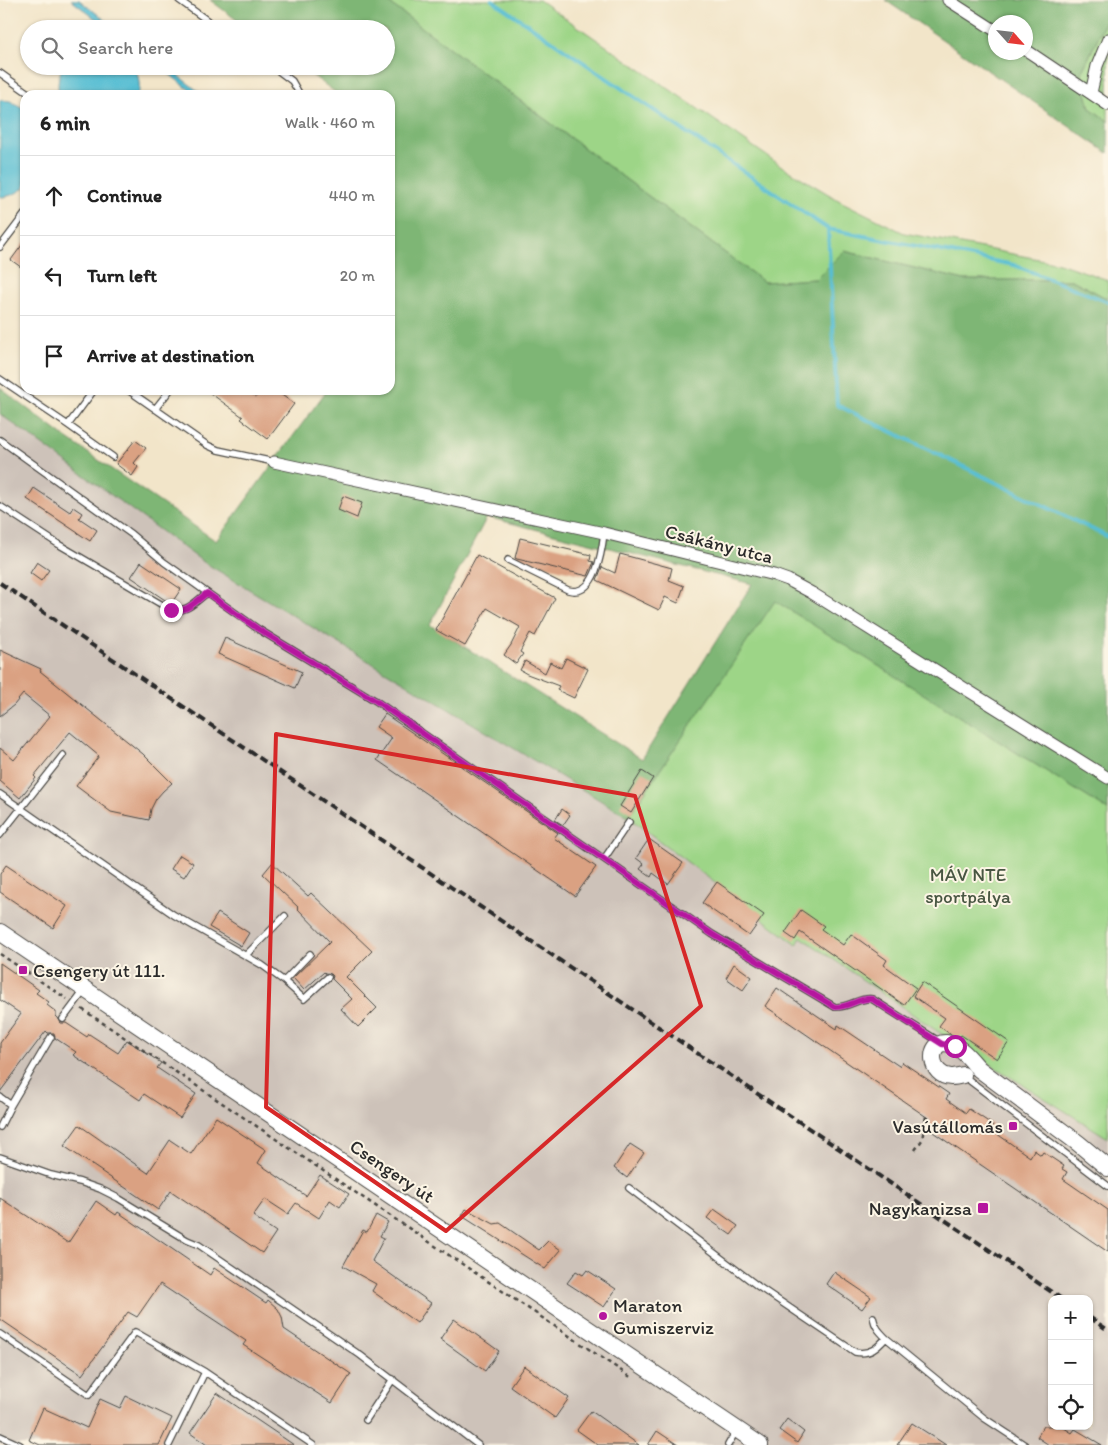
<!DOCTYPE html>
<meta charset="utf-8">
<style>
:root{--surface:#fff;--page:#f2f2f2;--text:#222;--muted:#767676;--line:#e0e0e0}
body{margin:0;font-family:Itim,sans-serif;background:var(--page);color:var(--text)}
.controls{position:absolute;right:15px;bottom:15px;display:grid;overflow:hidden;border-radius:10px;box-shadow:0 1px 4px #0004}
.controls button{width:45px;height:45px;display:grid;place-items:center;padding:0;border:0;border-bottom:1px solid var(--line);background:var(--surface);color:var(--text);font:25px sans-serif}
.compass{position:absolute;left:988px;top:15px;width:45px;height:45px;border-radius:50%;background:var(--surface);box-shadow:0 1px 4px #0004;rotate:117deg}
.stop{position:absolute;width:15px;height:15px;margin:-11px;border:4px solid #b5179e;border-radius:50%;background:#fff}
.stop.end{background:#b5179e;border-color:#fff;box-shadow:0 1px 5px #0008}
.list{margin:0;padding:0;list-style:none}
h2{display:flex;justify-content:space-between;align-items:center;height:65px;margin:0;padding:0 20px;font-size:21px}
h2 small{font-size:16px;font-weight:400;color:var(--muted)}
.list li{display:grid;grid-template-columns:32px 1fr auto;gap:15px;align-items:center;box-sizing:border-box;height:80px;padding:0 20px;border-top:1px solid var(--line)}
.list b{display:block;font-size:19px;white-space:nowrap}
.list em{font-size:16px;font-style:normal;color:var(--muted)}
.icon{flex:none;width:28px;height:28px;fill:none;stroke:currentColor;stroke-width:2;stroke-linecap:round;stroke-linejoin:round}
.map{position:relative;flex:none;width:1108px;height:1445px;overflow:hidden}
.search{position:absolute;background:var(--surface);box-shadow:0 1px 4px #0004;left:20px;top:20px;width:375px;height:55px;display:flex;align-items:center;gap:12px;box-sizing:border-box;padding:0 18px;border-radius:28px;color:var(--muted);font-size:19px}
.panel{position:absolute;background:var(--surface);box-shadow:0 1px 4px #0004;left:20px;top:90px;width:375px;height:305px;border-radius:15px}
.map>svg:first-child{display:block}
</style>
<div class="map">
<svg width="1108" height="1445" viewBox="0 0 1108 1445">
<rect width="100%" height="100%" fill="#fcf5e5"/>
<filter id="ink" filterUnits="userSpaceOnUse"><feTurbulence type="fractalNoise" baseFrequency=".02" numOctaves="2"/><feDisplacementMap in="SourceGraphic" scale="10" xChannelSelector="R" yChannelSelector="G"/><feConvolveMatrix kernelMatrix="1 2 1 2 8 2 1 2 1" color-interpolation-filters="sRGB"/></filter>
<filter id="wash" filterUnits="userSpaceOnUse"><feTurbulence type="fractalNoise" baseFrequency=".0096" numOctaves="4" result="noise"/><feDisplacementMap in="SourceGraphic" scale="20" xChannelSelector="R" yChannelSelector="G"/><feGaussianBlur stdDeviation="1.12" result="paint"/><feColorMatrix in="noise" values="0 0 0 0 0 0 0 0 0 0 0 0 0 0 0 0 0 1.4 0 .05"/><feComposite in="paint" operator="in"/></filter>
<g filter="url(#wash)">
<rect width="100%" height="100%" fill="#f2e5c9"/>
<!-- industrial -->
<path fill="#cdc2b9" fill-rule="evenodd" d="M 0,414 L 202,561 L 628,817 L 797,945 L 801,937 L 937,1031 L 1108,1138 L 1108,1445 L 0,1445 ZM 1052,1299 L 1089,1299 L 1089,1426 L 1052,1426 Z"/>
<!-- green -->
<path fill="#9dd587" stroke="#648059" d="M 385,0 L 539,0 L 783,167 L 840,201 L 904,233 L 1059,263 L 1108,280 L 1108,299 L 1072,280 L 964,280 L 844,251 L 816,279 L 764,282 Z
M 1108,16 L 1108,121 L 1090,108 L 1081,74 Z
M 775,600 L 1108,810 L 1108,1138 L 937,1031 L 801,937 L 797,945 L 628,817 Z"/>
<!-- forest -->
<path fill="#7eb674" stroke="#547050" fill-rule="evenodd" d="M 210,0 L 385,0 L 764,282 L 816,279 L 844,251 L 964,280 L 1072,280 L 1108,299 L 1108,810 L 775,601 L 628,817 L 202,561 L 0,414 L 0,388 L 65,437 L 216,541 L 327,390 L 390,390 L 390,95 L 339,95 L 300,66 L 386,66 L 386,29 L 249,29 ZM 487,517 L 752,584 L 642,759 L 430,625 Z
M 885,0 L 1108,0 L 1108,16 L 1081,74 L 1090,108 L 1108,121 L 1108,153 ZM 996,22 L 1026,22 L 1026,52 L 996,52 Z"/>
<!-- water -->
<path fill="#56bed3" stroke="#40747f" d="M 71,0 L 79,0 L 117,29 L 109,29 Z
M 63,66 L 135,66 C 138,76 141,85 138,95 L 59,95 C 57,85 58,76 63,66 Z
M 159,66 L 166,66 L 203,95 L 196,95 Z
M 0,100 L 10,101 L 25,109 L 25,187 C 18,193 9,197 0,197 Z"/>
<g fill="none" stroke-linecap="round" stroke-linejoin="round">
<!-- stream -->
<path stroke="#56bed3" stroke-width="4" d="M 492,0 L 828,229 L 1014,265 L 1108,302
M 828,229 L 837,405 L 1108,537"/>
</g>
<g id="blocks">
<!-- building -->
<path fill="#daa182" d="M 25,241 L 25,270 L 11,260 Z
M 206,390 L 246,390 L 256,397 L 261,390 L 275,390 L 294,404 L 268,439 L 241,419 L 243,417 Z
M 135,440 L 146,448 L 134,463 L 138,467 L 132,476 L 116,464 Z
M 34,488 L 70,512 L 73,507 L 82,513 L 79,518 L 97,530 L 90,541 L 27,499 Z
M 343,496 L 362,503 L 357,518 L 338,510 Z
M 520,538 L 591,555 L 590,561 L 594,562 L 588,576 L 517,559 L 515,558 Z
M 620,554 L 672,568 L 669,580 L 684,586 L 678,603 L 665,597 L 659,610 L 597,580 L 602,567 L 615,573 Z
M 477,555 L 555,598 L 535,636 L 530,633 L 520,652 L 523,654 L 516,664 L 504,655 L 511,645 L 520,627 L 487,608 L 465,646 L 436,630 Z
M 37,562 L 49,570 L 41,581 L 30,573 Z
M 141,562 L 181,589 L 171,604 L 131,577 Z
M 225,638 L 302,672 L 295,688 L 218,654 Z
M 0,650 L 41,669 L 40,671 L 143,754 L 172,783 L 163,791 L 156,799 L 151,809 L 149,820 L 111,812 L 76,786 L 99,756 L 70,732 L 34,776 L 36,778 L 20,798 L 0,781 L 0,748 L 14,760 L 50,716 L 23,694 L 14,705 L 0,716 Z
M 566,658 L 588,669 L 574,698 L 557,690 L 559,686 L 527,674 L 520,670 L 525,661 L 545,673 L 550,662 L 561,668 Z
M 385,714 L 558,833 L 554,838 L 596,867 L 575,896 L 377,760 L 392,738 L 376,727 Z
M 642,771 L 653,778 L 631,813 L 620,806 Z
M 562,809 L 570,815 L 563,825 L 555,820 Z
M 649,839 L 683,863 L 668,884 L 653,873 L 651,877 L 640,869 L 644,864 L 636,858 Z
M 180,855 L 193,863 L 184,877 L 171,869 Z
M 272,863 L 308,896 L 311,893 L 372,951 L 346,977 L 377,1008 L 358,1027 L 341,1009 L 352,999 L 332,979 L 333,976 L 331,974 L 325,973 L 324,972 L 304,990 L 293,978 L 330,942 L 297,908 L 298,907 L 263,874 Z
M 6,865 L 67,906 L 53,928 L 0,892 L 0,874 Z
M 717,882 L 764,915 L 749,936 L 702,903 Z
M 801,910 L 824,926 L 821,929 L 843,945 L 851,934 L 887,960 L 884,965 L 916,988 L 904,1005 L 800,932 L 795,940 L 785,933 Z
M 218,913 L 249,933 L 241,946 L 209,927 Z
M 0,963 L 39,990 L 36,993 L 49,1002 L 47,1005 L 56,1012 L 56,1016 L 58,1018 L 61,1023 L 66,1023 L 87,1037 L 89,1034 L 118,1053 L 127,1040 L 161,1063 L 157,1068 L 196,1094 L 180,1118 L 144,1094 L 140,1100 L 73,1055 L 76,1052 L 55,1038 L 54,1033 L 48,1033 L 46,1031 L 0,1092 L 0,1043 L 21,1014 L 0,1000 Z
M 734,964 L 752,977 L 743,990 L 726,978 Z
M 922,982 L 1009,1042 L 997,1059 L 961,1035 L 959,1037 L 950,1034 L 939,1026 L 945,1018 L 913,996 Z
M 777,988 L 837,1029 L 838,1025 L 899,1066 L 902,1062 L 949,1094 L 946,1099 L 966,1113 L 969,1109 L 993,1125 L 990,1129 L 1030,1157 L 1034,1150 L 1041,1155 L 1043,1152 L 1064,1166 L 1062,1169 L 1067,1172 L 1063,1179 L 1108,1210 L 1108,1252 L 927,1128 L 931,1120 L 765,1006 Z
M 216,1117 L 266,1150 L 258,1163 L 306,1196 L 320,1175 L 349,1194 L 340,1207 L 330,1200 L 319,1218 L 296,1203 L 288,1214 L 265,1199 L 253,1216 L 276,1232 L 262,1253 L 171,1191 L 158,1210 L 64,1146 L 79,1125 L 148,1173 L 170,1140 L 191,1154 Z
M 630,1144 L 644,1153 L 627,1178 L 614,1168 Z
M 0,1198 L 68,1243 L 96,1201 L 116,1215 L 118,1212 L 210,1275 L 214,1268 L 266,1303 L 268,1300 L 278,1309 L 282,1317 L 284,1329 L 351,1374 L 332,1403 L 243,1345 L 246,1341 L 160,1284 L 137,1317 L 128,1312 L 82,1375 L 0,1319 Z
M 466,1209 L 494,1224 L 500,1223 L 539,1250 L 548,1241 L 561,1250 L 545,1269 L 462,1216 Z
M 714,1209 L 738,1226 L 731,1235 L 707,1218 Z
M 376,1215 L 388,1222 L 380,1236 L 384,1238 L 372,1261 L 431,1303 L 417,1323 L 372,1291 L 376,1284 L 343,1266 L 363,1230 L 367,1232 Z
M 587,1270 L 616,1289 L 604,1307 L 567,1283 L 576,1271 L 583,1275 Z
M 834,1272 L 871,1297 L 862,1309 L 826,1284 Z
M 454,1319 L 499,1351 L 485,1371 L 440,1339 Z
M 524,1366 L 569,1398 L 555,1418 L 510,1386 Z
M 217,1393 L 294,1445 L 207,1445 L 190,1433 Z
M 126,1396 L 172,1418 L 159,1445 L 40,1445 L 29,1440 L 43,1408 L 87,1428 L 100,1399 L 120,1408 Z
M 591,1411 L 639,1445 L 598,1445 L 577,1430 Z
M 787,1419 L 804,1432 L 797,1443 L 779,1430 Z
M 912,1423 L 946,1445 L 897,1445 Z
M 1044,1426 L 1061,1426 L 1072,1433 L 1075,1429 L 1102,1445 L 1049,1445 L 1037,1437 Z
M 657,1431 L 678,1445 L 648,1445 Z"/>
</g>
</g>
<g filter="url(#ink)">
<use href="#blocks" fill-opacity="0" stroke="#494743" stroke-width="1"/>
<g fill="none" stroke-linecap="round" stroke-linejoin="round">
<defs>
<path id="lane" d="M 179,0 L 219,29
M 272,66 L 292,81 L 300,95
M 0,73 L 31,95
M 0,247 L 25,214
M 0,379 L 68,425 L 113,457
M 128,390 L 207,445 L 218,450 L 274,462
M 155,409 L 170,390
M 68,425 L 94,390
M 0,440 L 131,534 L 164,562 L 258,629 L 376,701 L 712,934 L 835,1007 C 849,1008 859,997 872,999 L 940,1042
M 0,506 L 58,544 L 171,610 C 187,613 195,602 207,593
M 508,560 L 568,590 C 596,598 602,550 604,533
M 0,794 L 174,915 L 262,965 L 284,981 L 304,999 L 328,977
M 0,835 L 63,755
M 604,859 L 629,822
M 246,955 L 285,916
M 284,981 L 310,954
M 63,1019 L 84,991
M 965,1077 L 1108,1186
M 0,1097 L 11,1105
M 0,1127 L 11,1105 L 51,1037
M 0,1157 L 51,1175 L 80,1182 L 100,1189 L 118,1198 L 187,1240 L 199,1245 L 360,1355 L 478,1445
M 629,1188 L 759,1287 L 855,1352 C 870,1355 877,1348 886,1338 L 984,1418 L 1025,1445
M 873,1317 C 875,1327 879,1331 886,1338
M 0,1334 L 89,1395 L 135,1332 L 205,1372 L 313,1445
M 366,1420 L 393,1379
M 0,1436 L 20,1445
M 169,1445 L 205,1372
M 728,1445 L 736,1431"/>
<path id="street" d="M 948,0 L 996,31
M 1026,50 L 1108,105
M 1091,93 L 1097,66 L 1108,39
M 274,462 L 604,533 L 774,575 L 788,580 L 812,593 L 1108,778"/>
<path id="secondary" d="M 0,932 L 760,1445
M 963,1075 C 959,1076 955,1077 951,1077 C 929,1076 927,1042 946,1043 C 960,1045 971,1060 979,1069 L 1078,1143 L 1108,1168"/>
</defs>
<!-- lane casing -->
<use href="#lane" stroke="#494743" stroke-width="8"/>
<!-- street casing -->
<use href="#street" stroke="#494743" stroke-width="13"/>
<!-- secondary casing -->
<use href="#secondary" stroke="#494743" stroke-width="18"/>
<!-- path -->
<path stroke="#494743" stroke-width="2.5" stroke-dasharray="4 4" stroke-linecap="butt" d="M 0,954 L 67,999
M 82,1009 L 632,1378
M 915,1150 L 922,1140 L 926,1116"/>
<!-- lane -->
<use href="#lane" stroke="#fff" stroke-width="5.5"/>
<!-- street -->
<use href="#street" stroke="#fff" stroke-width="11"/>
<!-- secondary -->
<use href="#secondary" stroke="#fff" stroke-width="16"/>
<!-- rail -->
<path stroke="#2b2b2b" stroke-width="4" stroke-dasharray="8 4" stroke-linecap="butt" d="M 0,583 L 1062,1299
M 1089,1317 L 1108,1330"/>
</g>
</g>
<g fill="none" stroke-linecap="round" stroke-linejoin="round" filter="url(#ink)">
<!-- route -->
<path stroke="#b5179e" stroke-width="6" d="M 171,610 C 187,613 195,602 207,593 L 258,629 L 376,701 L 712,934 L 835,1007 C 849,1008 859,997 872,999 L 942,1044 L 955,1046"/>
</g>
<!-- marked area -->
<path fill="none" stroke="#d62828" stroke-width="4" stroke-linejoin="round" d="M 276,734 L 635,796 L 701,1006 L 446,1231 L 266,1107 Z"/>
<!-- markers -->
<g fill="#b5179e" stroke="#fcf5e5" stroke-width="2">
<rect x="18" y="965" width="10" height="10" rx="2.5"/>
<rect x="1008" y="1121" width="10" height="10" rx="2.5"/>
<rect x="977" y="1202" width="12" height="12" rx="2.5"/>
<circle cx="603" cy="1316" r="5"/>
</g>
<g text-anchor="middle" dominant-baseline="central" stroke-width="4" stroke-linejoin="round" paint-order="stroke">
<!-- street labels -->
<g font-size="19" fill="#2b2b2b" stroke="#fcf5e5">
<text transform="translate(719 544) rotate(14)">Csákány utca</text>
<text transform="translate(392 1171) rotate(34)">Csengery út</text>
</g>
<!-- park labels -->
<g font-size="19" fill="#485642" stroke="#fcf5e5">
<text x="968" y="874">MÁV NTE<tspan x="968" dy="22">sportpálya</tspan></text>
</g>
<!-- poi labels -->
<g font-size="19" fill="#2b2b2b" stroke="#fcf5e5" text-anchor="start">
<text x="33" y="970">Csengery út 111.</text>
<text x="1003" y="1126" text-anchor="end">Vasútállomás</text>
<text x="972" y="1208" text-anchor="end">Nagykanizsa</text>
<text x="613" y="1305">Maraton<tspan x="613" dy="22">Gumiszerviz</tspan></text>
</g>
</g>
</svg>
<div class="controls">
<button>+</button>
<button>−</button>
<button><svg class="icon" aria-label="locate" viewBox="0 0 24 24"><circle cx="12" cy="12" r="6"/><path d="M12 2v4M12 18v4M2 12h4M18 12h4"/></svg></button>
</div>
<svg class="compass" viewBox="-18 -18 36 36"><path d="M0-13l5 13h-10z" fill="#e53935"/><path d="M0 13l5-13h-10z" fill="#767676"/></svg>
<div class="stop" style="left:955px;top:1046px"></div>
<div class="stop end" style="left:171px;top:610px"></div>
<div class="search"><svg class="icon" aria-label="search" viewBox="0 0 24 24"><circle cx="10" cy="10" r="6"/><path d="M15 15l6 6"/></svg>Search here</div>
<section class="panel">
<h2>6 min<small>Walk · 460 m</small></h2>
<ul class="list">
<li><svg class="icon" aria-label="ahead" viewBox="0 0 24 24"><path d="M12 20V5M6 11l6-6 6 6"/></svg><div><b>Continue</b></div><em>440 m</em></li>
<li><svg class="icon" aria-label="left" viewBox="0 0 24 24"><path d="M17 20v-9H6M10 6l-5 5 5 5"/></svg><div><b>Turn left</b></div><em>20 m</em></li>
<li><svg class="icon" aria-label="arrive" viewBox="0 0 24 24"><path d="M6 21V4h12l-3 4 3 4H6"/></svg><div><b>Arrive at destination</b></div></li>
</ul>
</section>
</div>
